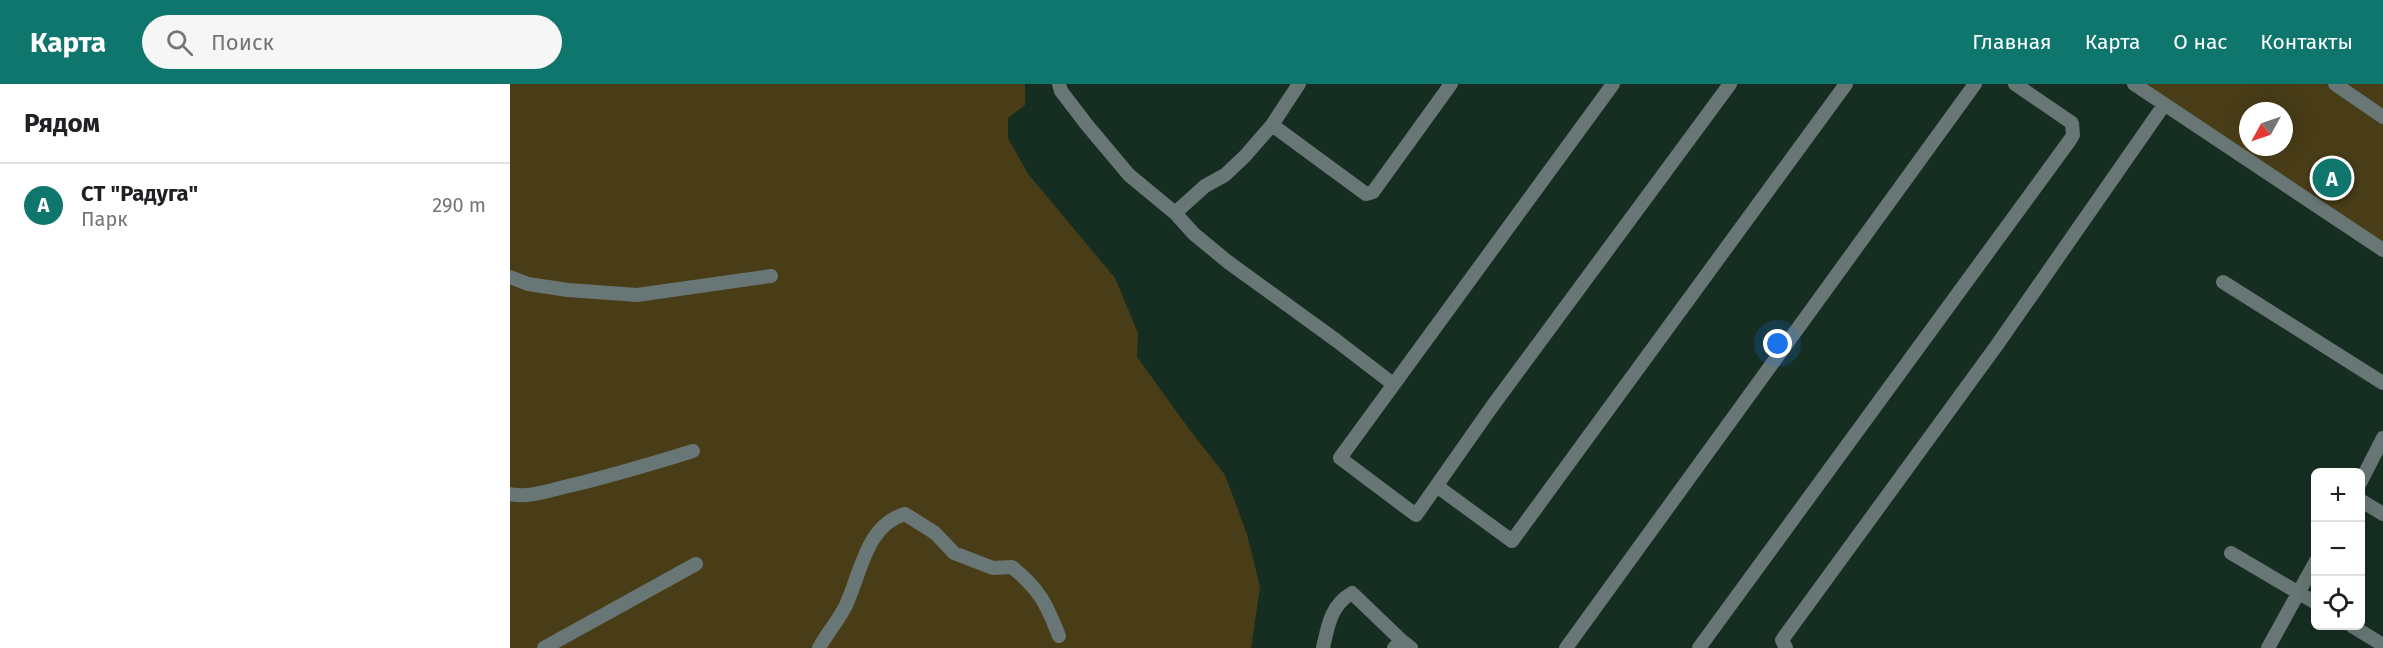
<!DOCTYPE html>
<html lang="ru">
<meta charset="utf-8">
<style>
:root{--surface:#fff;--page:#f6f6f6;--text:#202124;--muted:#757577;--line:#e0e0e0;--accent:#0f766e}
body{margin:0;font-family:"Fira Sans",sans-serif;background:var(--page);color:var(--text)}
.controls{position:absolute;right:18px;bottom:18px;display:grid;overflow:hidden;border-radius:9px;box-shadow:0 6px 24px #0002}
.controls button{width:54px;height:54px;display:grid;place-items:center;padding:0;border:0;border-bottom:2px solid var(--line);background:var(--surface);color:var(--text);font:30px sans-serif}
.compass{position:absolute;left:1729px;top:18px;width:54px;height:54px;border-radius:50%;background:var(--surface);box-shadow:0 6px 24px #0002;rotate:230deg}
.you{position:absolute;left:1268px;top:260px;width:21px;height:21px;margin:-15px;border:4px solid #fff;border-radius:50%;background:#1a73e8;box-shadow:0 0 0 9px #1a73e833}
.badge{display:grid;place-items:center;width:39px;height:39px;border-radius:50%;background:var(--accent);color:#fff;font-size:20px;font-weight:700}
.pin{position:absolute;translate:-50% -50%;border:3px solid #fff;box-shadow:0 2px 6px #0006}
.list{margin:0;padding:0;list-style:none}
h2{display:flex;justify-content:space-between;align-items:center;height:78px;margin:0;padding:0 24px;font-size:26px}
h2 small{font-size:20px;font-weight:400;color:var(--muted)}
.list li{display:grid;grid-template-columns:39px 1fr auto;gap:18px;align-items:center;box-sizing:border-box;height:84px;padding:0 24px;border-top:2px solid var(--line)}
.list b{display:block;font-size:22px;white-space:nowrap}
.list p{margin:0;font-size:20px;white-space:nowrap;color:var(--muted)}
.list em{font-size:20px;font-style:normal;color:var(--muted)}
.icon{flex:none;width:33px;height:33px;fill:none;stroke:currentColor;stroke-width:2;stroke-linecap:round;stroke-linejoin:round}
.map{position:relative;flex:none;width:1873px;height:564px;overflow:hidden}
header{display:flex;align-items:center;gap:36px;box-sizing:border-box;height:84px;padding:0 30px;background:var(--accent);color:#fff}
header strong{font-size:28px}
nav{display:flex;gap:33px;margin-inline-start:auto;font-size:21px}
.search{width:420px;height:54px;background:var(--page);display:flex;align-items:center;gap:15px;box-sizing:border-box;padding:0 21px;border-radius:33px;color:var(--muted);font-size:22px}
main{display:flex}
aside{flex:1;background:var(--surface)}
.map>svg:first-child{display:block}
</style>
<header>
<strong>Карта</strong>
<div class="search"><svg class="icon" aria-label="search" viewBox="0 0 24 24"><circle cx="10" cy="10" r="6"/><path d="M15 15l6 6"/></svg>Поиск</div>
<nav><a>Главная</a><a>Карта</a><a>О нас</a><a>Контакты</a></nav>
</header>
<main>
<aside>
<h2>Рядом<small></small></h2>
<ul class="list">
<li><span class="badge">A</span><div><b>СТ &quot;Радуга&quot;</b><p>Парк</p></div><em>290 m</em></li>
</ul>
</aside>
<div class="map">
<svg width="1873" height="564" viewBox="0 0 1873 564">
<rect width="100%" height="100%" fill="#162e22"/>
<!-- green -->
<path fill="#493d17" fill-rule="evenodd" d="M 0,0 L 515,0 L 515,21 L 498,34 L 498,54 L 518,90 L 605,194 L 628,249 L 627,273 L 682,349 L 715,391 L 737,450 L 750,503 L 741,564 L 0,564 Z
M 1636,0 L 1816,0 L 1873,38 L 1873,161 L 1817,125 ZM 1738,27 L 1774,27 L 1774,63 L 1738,63 Z
M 1837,0 L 1873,0 L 1873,25 Z"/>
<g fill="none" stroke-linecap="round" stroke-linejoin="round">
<!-- minor -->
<path stroke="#687676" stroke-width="14" d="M 549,0 L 551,7 L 577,41 L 619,91 L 665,129 L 684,150 L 718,178 L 827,257 L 883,300
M 1103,0 L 830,374 L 906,431 L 981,324 L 1220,0
M 1624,0 L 1873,166
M 1825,0 L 1873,33
M 762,41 L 856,110 L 863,108 L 941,0
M 665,129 L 695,102 L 715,91 L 735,72 L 762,41 L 789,0
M 0,193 L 18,200 L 58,206 L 127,211 L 261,192
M 1713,198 L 1873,299
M 1850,399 L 1873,354
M 928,403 L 1002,457 L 1336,0
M 0,410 C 18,414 37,407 54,403 C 98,393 141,380 183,367
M 1850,416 L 1873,430
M 1721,469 L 1806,519
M 1842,542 L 1873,561
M 34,564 L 186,480
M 309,564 C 317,549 329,536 336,521 C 351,489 356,441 395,430 L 425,449 L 444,469 L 483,484 L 502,483 C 530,506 536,519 549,552
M 813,564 C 818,541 821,521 842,509 L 891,556
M 884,564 L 891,556 L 901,564
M 1056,564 L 1465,0
M 1189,564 L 1560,56 L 1563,51 L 1562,39 L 1505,0
M 1276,564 L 1272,556 L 1487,261 L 1654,21
M 1758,564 L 1806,477"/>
</g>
</svg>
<div class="controls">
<button>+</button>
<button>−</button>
<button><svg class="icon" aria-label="locate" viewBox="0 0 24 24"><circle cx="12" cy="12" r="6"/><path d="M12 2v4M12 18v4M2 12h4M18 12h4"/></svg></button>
</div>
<svg class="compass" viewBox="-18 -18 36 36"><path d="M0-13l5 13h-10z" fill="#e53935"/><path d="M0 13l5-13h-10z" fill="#757577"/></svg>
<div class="you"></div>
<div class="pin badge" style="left:1822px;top:94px">A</div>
</div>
</main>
